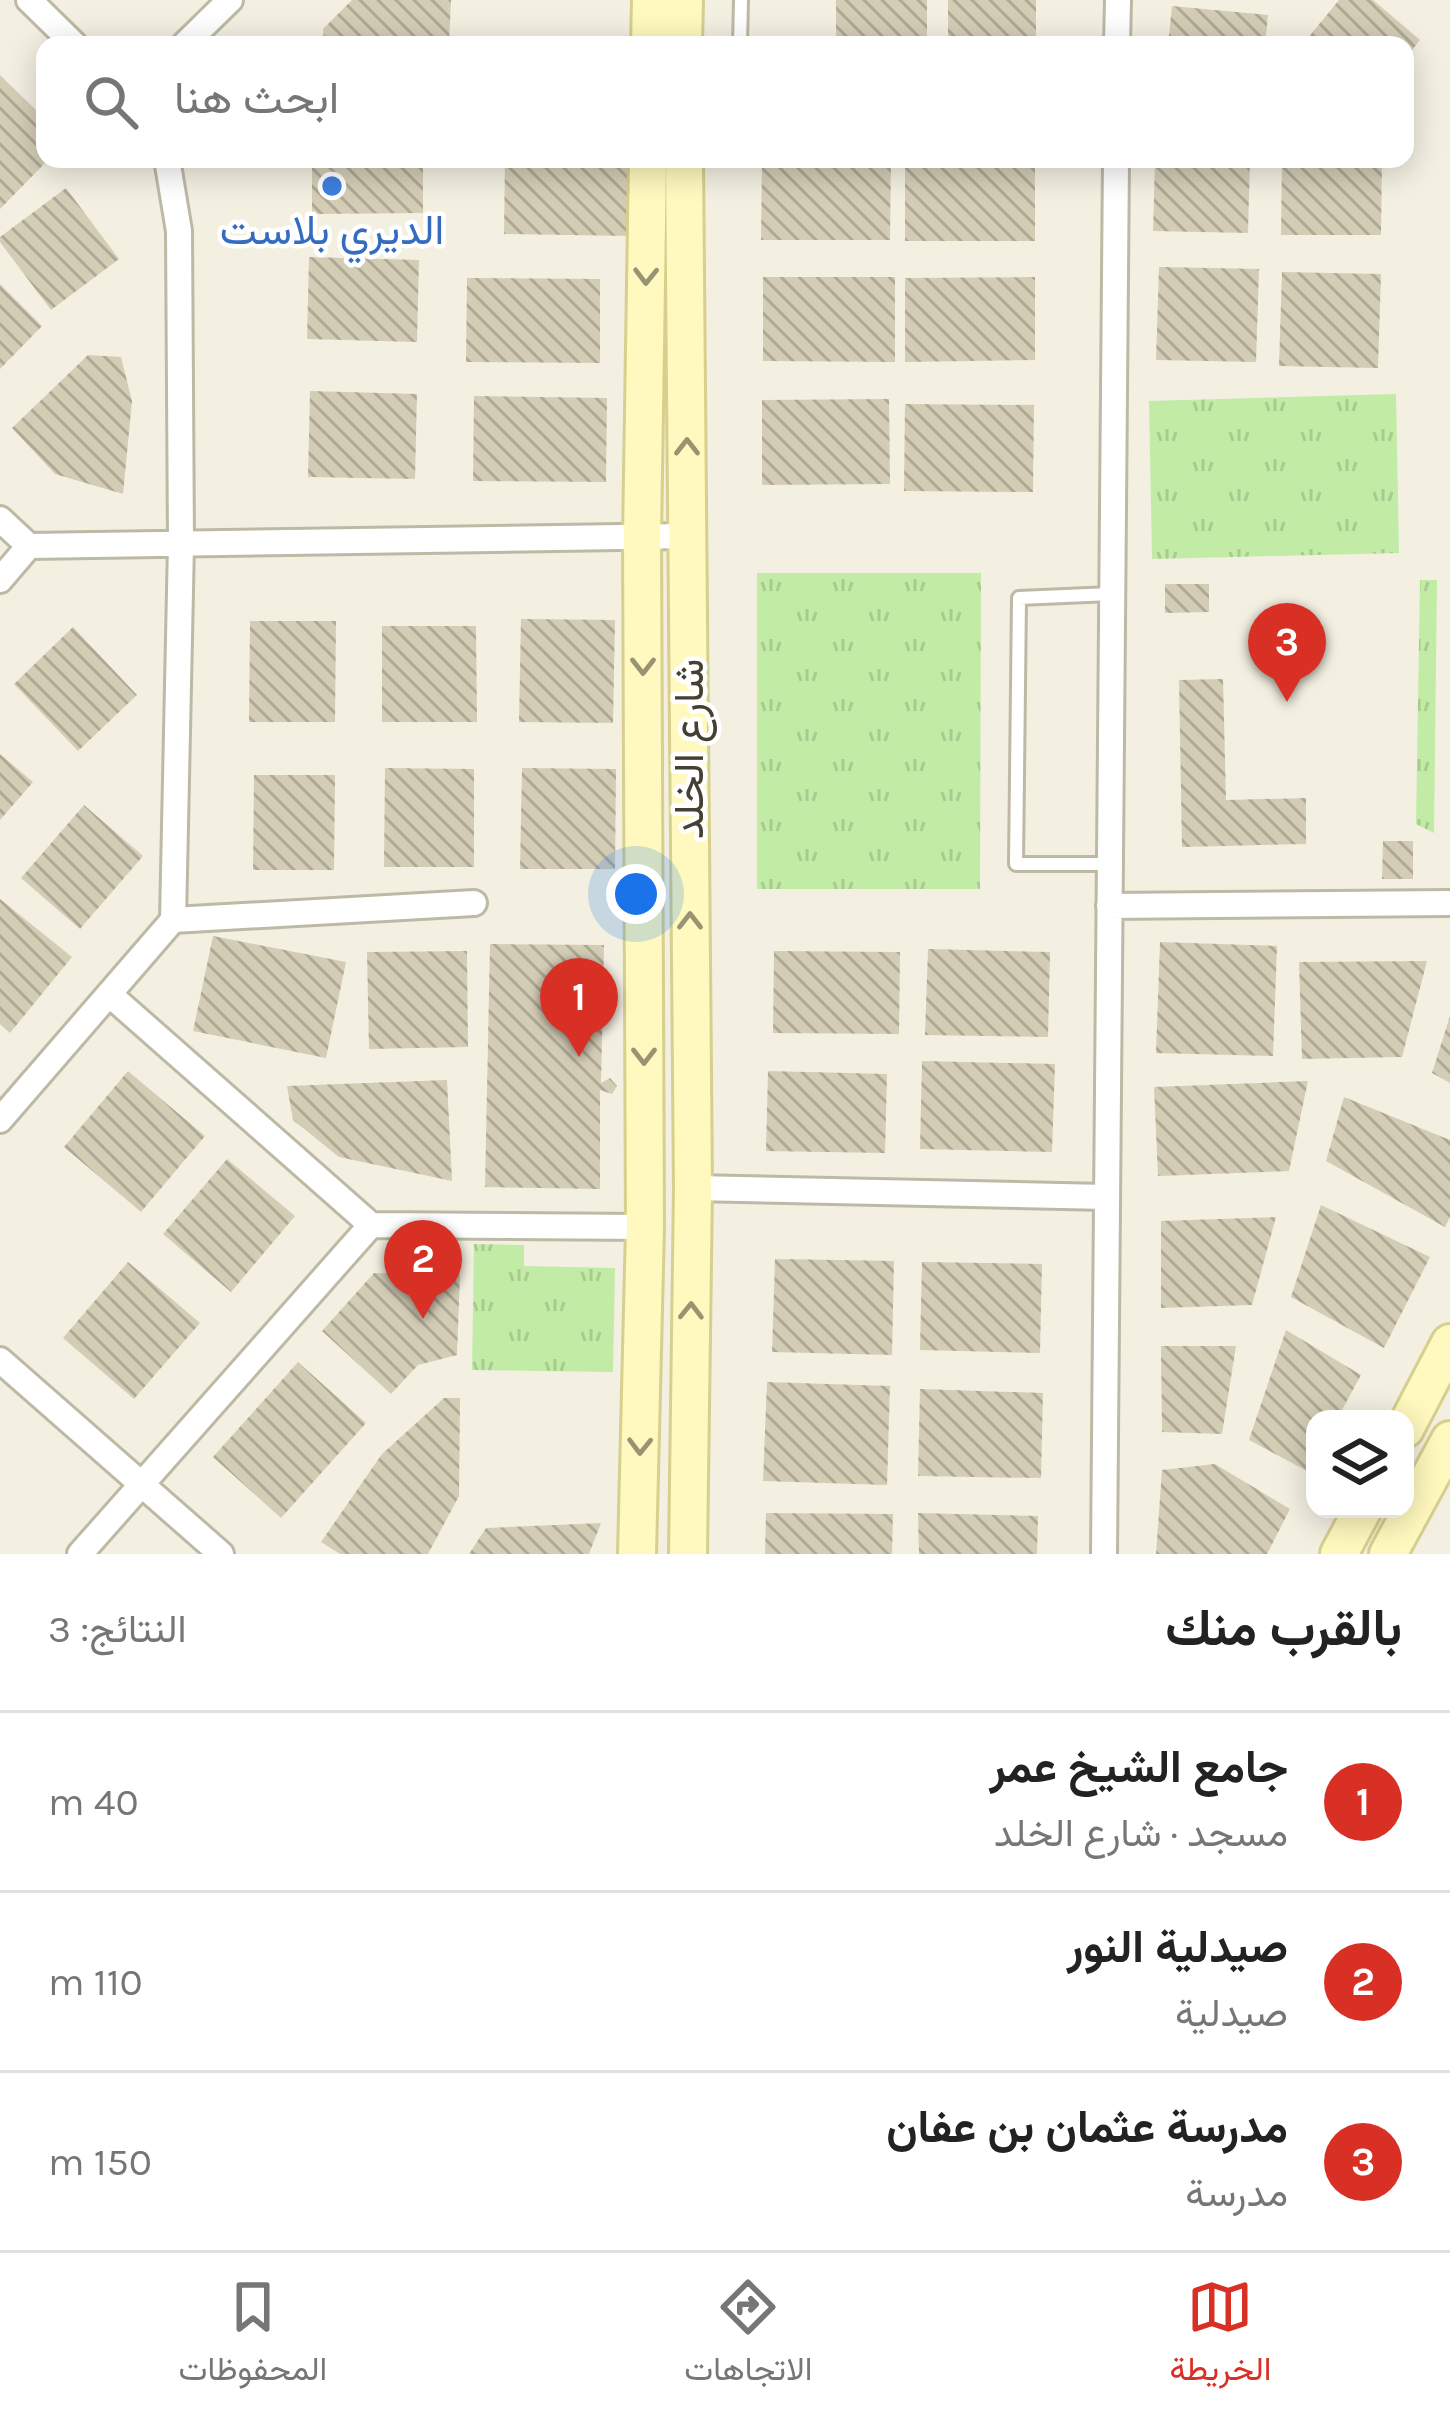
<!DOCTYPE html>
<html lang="ar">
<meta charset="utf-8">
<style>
:root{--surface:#fff;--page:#f6f6f6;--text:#222;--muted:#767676;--line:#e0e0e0;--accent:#d93025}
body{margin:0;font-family:Karla,Vazirmatn,sans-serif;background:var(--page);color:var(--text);direction:rtl}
.controls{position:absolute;right:36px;bottom:36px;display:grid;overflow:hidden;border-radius:24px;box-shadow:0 6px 30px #0003}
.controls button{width:108px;height:108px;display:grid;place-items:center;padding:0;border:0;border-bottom:3px solid var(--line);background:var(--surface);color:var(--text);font:60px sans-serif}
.you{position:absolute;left:636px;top:894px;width:42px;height:42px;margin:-30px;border:9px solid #fff;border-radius:50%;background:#1a73e8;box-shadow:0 0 0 18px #1a73e833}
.badge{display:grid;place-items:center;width:78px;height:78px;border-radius:50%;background:var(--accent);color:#fff;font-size:39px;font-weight:700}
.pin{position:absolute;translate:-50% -99px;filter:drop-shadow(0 3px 6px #0008)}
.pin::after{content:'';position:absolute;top:63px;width:42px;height:36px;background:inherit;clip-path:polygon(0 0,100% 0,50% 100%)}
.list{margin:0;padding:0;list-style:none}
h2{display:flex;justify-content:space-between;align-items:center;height:156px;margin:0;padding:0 48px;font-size:51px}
h2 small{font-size:39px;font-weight:400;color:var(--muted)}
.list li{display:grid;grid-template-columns:78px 1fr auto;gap:36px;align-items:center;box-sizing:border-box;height:180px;padding:0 48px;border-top:3px solid var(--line)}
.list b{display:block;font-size:45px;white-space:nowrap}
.list p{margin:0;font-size:39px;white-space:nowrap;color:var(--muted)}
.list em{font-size:39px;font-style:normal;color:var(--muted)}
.icon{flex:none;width:66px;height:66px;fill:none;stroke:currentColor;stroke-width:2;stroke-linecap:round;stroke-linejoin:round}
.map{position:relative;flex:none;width:1450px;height:1554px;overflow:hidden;direction:ltr}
.search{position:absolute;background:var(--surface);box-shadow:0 6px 30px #0003;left:36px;right:36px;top:36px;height:132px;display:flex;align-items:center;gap:30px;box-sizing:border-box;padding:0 42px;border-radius:24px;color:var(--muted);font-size:45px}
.sheet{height:696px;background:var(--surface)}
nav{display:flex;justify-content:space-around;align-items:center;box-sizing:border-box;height:168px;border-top:3px solid var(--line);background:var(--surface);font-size:33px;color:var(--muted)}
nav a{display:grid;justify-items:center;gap:6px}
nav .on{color:var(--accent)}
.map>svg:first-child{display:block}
</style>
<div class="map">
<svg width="1450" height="1554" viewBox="0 0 1450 1554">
<defs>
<pattern id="grass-tufts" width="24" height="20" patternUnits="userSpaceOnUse" patternTransform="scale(3)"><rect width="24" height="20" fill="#c2eba6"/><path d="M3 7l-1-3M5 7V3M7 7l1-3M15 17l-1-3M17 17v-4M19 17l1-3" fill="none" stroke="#a8cb8f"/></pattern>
<pattern id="building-back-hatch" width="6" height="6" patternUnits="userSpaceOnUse" patternTransform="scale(3)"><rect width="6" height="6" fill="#d4cdb6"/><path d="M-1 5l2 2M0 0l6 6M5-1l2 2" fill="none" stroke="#aea895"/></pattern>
</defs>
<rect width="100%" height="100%" fill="#f3f0e2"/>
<!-- grass -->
<path fill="url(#grass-tufts)" d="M 1396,394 L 1399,553 L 1152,559 L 1149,401 Z
M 757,573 L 981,573 L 980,889 L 757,889 Z
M 1420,580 L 1437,580 L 1434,833 L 1416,824 Z
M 474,1244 L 524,1245 L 524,1266 L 615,1268 L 613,1372 L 472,1370 Z"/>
<!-- building -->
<path fill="url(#building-back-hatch)" d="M 352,0 L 451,0 L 449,45 L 324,45 L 323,29 Z
M 836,0 L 927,0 L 927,45 L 836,45 Z
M 948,0 L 1036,0 L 1036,45 L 948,45 Z
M 1339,0 L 1373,0 L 1420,40 L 1405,59 L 1405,45 L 1302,45 Z
M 1172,6 L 1268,15 L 1265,45 L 1168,45 Z
M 599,39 L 599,45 L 482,45 L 482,40 Z
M 0,75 L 45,119 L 45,159 L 49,159 L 0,209 Z
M 312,159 L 423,159 L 423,213 L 312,214 Z
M 505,159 L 632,159 L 631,236 L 504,234 Z
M 762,159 L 891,159 L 890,240 L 761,240 Z
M 905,159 L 1035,159 L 1035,241 L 905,241 Z
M 1155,159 L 1250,159 L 1248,233 L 1153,231 Z
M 1282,159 L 1382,159 L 1381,235 L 1281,235 Z
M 66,188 L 119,259 L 51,310 L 0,242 L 0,237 Z
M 309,257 L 419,260 L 417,342 L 307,339 Z
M 1159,267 L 1259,269 L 1256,362 L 1156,360 Z
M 1282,272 L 1381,274 L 1378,368 L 1279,366 Z
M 763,277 L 895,277 L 895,362 L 763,361 Z
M 1035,277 L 1035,360 L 905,362 L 905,278 Z
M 467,278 L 600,279 L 600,363 L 466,362 Z
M 0,284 L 42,326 L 0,369 Z
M 88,355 L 121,357 L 132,401 L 123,494 L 55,474 L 12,428 Z
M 310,391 L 417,394 L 415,479 L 308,477 Z
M 474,396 L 607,398 L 606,482 L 473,481 Z
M 889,399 L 890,484 L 762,485 L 762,400 Z
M 905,404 L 1034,405 L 1033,492 L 904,491 Z
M 1165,584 L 1209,584 L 1209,612 L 1165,613 Z
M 521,619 L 615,620 L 613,723 L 519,722 Z
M 250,621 L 336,621 L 335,722 L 249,722 Z
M 382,626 L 476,626 L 477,722 L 382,722 Z
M 73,627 L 137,695 L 78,751 L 14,684 Z
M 1223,679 L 1226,800 L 1306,798 L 1306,844 L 1182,847 L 1179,680 Z
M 0,754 L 33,782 L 0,820 Z
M 385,768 L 474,769 L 474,867 L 384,867 Z
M 522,768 L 616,769 L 615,869 L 520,869 Z
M 254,775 L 335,775 L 334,870 L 253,870 Z
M 84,805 L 143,856 L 80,929 L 21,878 Z
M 1383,841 L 1413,841 L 1413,879 L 1382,879 Z
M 0,899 L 72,957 L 10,1033 L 0,1024 Z
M 213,936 L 346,962 L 326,1058 L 193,1031 Z
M 1160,942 L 1277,946 L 1273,1056 L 1156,1053 Z
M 490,944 L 604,945 L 601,1083 L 610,1078 L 617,1086 L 612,1094 L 600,1090 L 600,1189 L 485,1187 Z
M 928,949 L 1050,952 L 1048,1037 L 925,1035 Z
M 467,951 L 468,1047 L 369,1049 L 367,952 Z
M 774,951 L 900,952 L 899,1034 L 773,1033 Z
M 1427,961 L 1402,1057 L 1302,1059 L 1299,962 Z
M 1450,1016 L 1450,1083 L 1432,1073 Z
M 922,1061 L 1055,1064 L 1052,1152 L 920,1149 Z
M 128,1071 L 205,1136 L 141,1212 L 64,1147 Z
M 768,1071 L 887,1074 L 885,1153 L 766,1151 Z
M 447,1080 L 452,1181 L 339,1157 L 293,1120 L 287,1086 Z
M 1308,1081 L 1289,1171 L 1158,1176 L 1154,1087 Z
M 1344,1097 L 1450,1140 L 1450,1217 L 1445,1227 L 1326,1161 Z
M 227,1159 L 295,1216 L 231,1292 L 163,1234 Z
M 1321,1205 L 1430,1257 L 1384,1348 L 1291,1297 Z
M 1276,1217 L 1252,1305 L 1161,1308 L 1161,1221 Z
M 775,1259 L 894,1261 L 892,1355 L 772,1352 Z
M 128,1262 L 200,1323 L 134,1399 L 63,1338 Z
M 922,1262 L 1042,1264 L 1040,1353 L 920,1350 Z
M 374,1273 L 460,1275 L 457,1355 L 418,1365 L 391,1394 L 322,1331 Z
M 1286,1330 L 1361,1375 L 1337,1419 L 1315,1419 L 1315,1461 L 1309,1472 L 1249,1440 Z
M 1161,1346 L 1236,1346 L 1222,1434 L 1162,1432 Z
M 298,1362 L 366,1423 L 281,1518 L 213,1457 Z
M 767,1382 L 890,1386 L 887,1485 L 763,1481 Z
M 920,1389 L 1043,1393 L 1041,1478 L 918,1476 Z
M 444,1398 L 460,1398 L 459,1496 L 428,1554 L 340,1554 L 321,1542 L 382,1454 Z
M 1215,1464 L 1290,1509 L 1267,1554 L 1156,1554 L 1162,1470 Z
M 766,1513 L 893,1514 L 892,1554 L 765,1554 Z
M 918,1513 L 1038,1516 L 1037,1554 L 919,1554 Z
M 601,1523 L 589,1554 L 469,1554 L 486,1528 Z"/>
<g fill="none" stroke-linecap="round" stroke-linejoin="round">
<defs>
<path id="lane" d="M 740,45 L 741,0
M 1110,864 L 1016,864 L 1019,598 L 1111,594"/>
<path id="street" d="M 29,0 L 75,45
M 184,45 L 230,0
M 1117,45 L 1118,0
M 0,519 L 29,546 L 687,536
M 0,580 L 29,546
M 1109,906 L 1450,903
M 173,920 L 474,903
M 109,994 L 371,1225 L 645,1227
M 0,1120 L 173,920 L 181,544 L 179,231 L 167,159
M 693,1188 L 1107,1197
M 0,1360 L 221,1554
M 80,1554 L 371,1225
M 1104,1554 L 1116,159"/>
<path id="secondary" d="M 650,45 L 651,0
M 683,45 L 684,0
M 684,159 L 693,1188 L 688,1554
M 1405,1429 L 1450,1343
M 637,1554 L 645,1227 L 642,537 L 648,159
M 1339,1554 L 1363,1509
M 1388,1554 L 1450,1440"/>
</defs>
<!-- lane casing -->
<use href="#lane" stroke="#beb9a4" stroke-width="18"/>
<!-- street casing -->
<use href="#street" stroke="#beb9a4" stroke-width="30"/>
<!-- secondary casing -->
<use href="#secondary" stroke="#d7cf8d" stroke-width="42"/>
<!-- lane -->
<use href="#lane" stroke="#fff" stroke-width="12"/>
<!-- street -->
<use href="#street" stroke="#fff" stroke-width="24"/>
<!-- secondary -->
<use href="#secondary" stroke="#fff9bf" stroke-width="36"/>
</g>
<!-- one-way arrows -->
<defs><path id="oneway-chevron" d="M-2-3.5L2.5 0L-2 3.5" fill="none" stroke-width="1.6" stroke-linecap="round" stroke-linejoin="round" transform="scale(3)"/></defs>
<g stroke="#989371">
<use href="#oneway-chevron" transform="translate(646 276) rotate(91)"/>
<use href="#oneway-chevron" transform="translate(687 447) rotate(-90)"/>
<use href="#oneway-chevron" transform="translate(643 666) rotate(90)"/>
<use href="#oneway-chevron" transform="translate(690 921) rotate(-90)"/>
<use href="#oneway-chevron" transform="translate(644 1056) rotate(90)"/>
<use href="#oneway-chevron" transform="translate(691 1311) rotate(-89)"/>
<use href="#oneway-chevron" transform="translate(640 1446) rotate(91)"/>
</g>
<!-- markers -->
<circle fill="#3f7fe0" stroke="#fff" stroke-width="4.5" cx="332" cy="186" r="12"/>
<g text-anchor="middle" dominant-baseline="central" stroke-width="9" stroke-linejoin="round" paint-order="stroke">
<!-- shop labels -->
<g font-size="42" fill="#366cbe" stroke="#fff">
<text x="332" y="230">الديري بلاست</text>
</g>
<!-- street labels -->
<g font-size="42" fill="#444032" stroke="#fff">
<text transform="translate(689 749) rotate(-90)">شارع الخلد</text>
</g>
</g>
</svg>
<div class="controls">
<button><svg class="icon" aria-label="layers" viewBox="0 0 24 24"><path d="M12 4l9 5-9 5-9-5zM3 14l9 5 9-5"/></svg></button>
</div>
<div class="you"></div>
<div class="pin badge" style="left:579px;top:1057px">1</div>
<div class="pin badge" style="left:423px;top:1319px">2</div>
<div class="pin badge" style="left:1287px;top:702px">3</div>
<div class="search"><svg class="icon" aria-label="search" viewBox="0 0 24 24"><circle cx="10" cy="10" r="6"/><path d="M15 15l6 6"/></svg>ابحث هنا</div>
</div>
<section class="sheet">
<h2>بالقرب منك<small>النتائج: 3</small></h2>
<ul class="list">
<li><span class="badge">1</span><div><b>جامع الشيخ عمر</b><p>مسجد · شارع الخلد</p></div><em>40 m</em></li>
<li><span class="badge">2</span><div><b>صيدلية النور</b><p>صيدلية</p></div><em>110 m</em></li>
<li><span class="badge">3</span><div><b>مدرسة عثمان بن عفان</b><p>مدرسة</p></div><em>150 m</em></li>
</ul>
</section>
<nav>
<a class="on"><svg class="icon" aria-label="map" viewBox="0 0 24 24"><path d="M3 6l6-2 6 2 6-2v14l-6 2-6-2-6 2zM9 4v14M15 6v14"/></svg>الخريطة</a>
<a><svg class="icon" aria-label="directions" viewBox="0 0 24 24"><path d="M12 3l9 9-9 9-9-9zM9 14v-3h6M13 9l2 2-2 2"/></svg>الاتجاهات</a>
<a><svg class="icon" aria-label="saved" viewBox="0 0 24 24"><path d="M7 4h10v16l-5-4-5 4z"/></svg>المحفوظات</a>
</nav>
